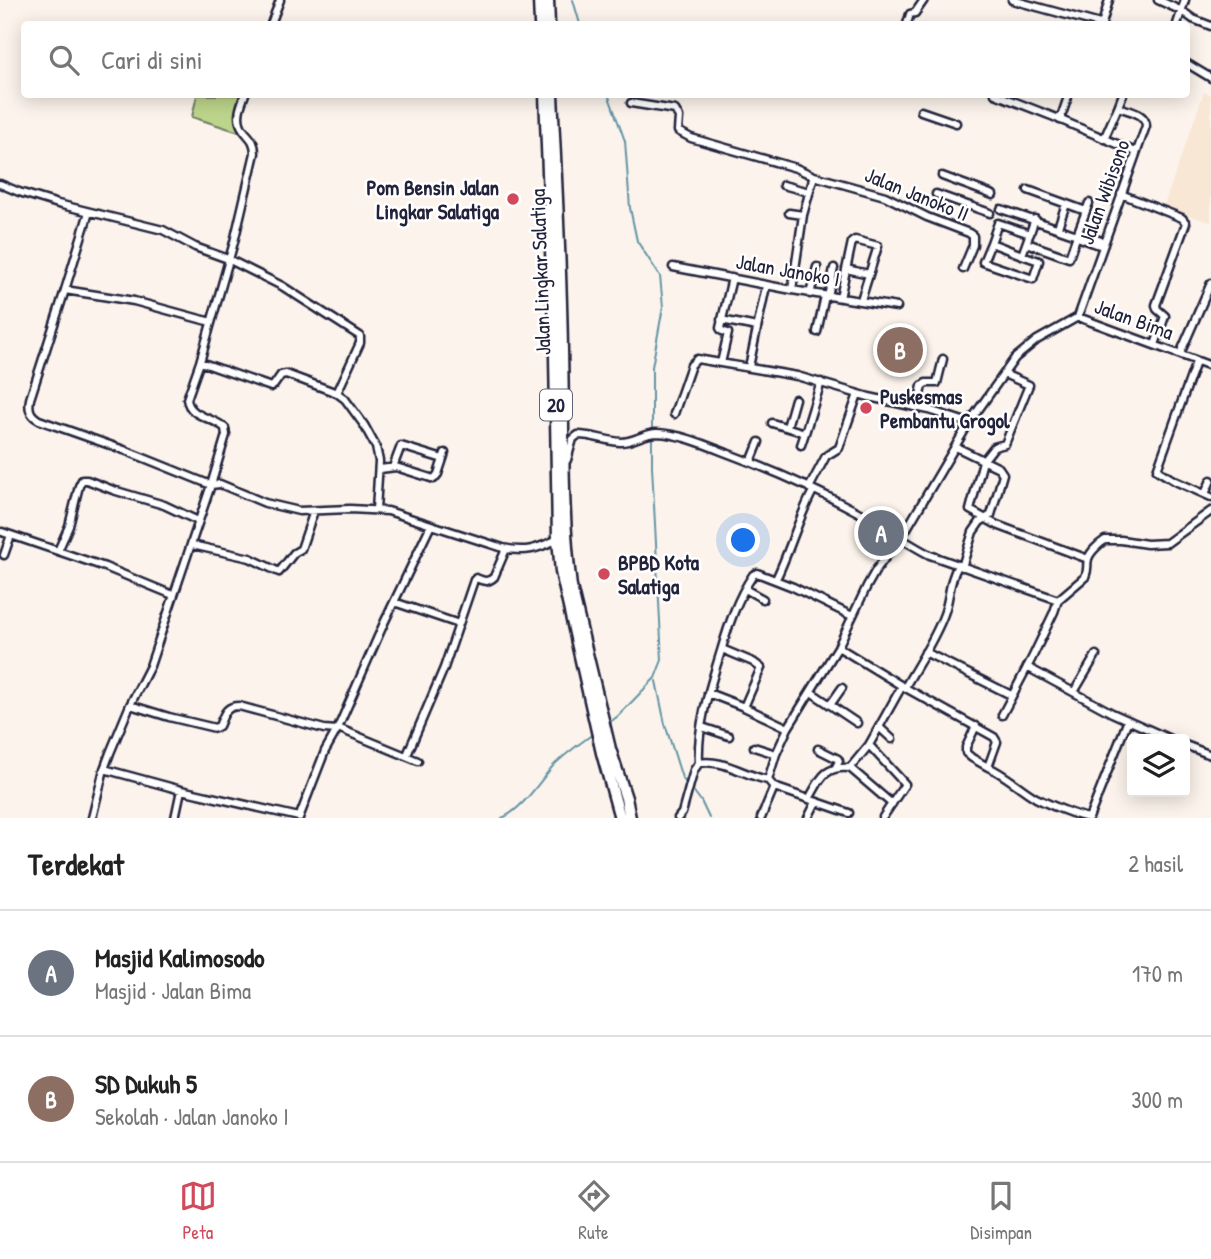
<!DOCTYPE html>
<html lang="id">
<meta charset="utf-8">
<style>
:root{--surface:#fff;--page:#f2f2f2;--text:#222;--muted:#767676;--line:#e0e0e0;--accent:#d1495b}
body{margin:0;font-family:"Patrick Hand",sans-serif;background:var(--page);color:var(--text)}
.controls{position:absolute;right:21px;bottom:21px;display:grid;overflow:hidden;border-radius:7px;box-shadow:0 4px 18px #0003}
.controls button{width:63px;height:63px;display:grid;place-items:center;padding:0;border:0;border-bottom:2px solid var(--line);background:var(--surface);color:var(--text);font:35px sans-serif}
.you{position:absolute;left:744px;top:541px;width:24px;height:24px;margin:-18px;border:5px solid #fff;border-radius:50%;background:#1a73e8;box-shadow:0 0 0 10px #1a73e833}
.badge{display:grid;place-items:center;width:46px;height:46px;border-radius:50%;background:var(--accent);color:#fff;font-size:23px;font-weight:700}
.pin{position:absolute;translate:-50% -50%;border:4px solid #fff;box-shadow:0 2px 7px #0006}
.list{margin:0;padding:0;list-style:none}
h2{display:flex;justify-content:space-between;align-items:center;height:91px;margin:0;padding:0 28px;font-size:30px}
h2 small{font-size:23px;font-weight:400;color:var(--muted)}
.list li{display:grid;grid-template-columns:46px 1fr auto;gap:21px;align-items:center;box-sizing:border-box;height:126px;padding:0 28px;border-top:2px solid var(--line)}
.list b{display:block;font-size:26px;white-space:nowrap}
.list p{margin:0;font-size:23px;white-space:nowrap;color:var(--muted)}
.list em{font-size:23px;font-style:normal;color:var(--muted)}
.icon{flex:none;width:38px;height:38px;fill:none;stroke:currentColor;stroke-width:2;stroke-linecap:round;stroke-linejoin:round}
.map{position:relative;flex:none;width:1211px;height:818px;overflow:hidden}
.search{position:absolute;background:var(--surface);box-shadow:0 4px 18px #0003;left:21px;right:21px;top:21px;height:77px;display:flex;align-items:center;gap:18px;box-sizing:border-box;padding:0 24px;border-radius:7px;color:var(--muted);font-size:26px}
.sheet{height:343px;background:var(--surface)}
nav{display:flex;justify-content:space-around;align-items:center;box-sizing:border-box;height:98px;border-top:2px solid var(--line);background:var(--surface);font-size:19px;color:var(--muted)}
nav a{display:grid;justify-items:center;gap:4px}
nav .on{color:var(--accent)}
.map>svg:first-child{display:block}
</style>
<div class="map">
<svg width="1211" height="818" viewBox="0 0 1211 818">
<rect width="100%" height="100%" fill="#fcf4ec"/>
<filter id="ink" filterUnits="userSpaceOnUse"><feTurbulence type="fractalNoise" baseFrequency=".0143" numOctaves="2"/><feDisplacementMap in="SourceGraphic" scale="14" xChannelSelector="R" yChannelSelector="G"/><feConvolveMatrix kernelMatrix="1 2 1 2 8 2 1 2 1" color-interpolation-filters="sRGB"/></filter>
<g filter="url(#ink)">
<!-- built -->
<path fill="#f8e7d5" d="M 1204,92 L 1211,95 L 1211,222 L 1163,208 Z"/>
<!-- green -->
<path fill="#bdd58b" stroke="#707c63" stroke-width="2" d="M 197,95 L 243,95 L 237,115 L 239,132 L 192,117 Z"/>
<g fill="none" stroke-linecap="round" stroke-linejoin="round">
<!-- stream -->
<path stroke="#6493a5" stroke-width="2" d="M 573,0 L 580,24
M 608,94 L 625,141 L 630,208 L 637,241 L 660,276 L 663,307 L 652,367 L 652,466 L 662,660 L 655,678 L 618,716 L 609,723
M 656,681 L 665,724 L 682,778 L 688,785
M 692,789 L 701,801 L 709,818
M 502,818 C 523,809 538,783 553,766 C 565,754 579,744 593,734"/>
<defs>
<path id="minor" d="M 1012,0 L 1100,24
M 1158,0 L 1182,11 L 1193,19 L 1211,26
M 271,24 L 280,0
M 907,24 L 910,14 L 915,13 L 924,0
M 1102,24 L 1109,0
M 1177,24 L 1185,0
M 1186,63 L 1211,78
M 245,94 C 242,103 237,113 240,123 C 244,136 255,136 255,153 L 234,242 L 200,362 L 187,399 C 189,417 213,417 225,428 L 226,435 L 211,485 L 220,484 L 265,503 L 299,511 L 350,509 L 388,511 L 503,548 C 526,553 537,549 558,539
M 995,94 L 1054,117 L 1136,152
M 631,103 L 675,110 L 679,117 L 678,131 L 691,138 L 796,168 L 814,176 L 885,196 L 927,217 L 969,233 L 973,236 L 973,245 L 963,269
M 921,111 L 956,123
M 1060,120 L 1069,94
M 1104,139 L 1118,107
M 942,176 L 993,195
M 0,184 L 19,192 L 58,204 L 163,230 L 195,247 L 228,259 L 282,286 L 360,336 L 360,343 L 337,393
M 783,185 L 809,192
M 1028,190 L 1086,211
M 936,194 L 990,213
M 1121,194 L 1182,218 L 1186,223 L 1156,305 L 1157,309 L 1165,316 L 1155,345
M 1089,203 L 1077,235 L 1082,234 L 1104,242
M 1001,209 L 1077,235 L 1080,238 L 1102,246
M 789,213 L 803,215
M 1058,227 L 1066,204
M 991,243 L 998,223 L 1030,234
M 1027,243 L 1069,258 L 1077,235
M 1022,255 L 1039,261 L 1033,279 L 983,262 L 991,243 L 1022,255 L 1035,219
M 673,267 L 792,290 L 897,307
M 846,269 L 869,274
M 65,290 L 89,212
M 792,290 L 803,215 L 814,176
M 810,294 L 817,267
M 828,297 L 834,268
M 840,298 L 852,242 L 855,240 L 878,246 L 861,300
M 1078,317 L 1146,126 C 1146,113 1129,111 1118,107 L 1123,94
M 721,320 L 757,327
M 817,332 L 825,296
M 1180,354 L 1211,283
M 200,362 L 271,387 L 274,385 L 281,375 L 286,374 L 337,393 L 345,399 L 364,425 L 376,447 L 379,461 L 376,510
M 1196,362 L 1157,470 L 1175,481 L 1211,497
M 721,363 L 728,333 L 722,331 L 720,328 L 732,278
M 749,367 L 766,286
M 1004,374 L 1029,385 L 1005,444 L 994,447 L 983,461 L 970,510 L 997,525 L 1088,559
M 917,408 L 922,386 L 926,383 L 937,383 L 943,359
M 674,414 L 691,365 L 697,359 L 797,376 L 869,397 L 929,410 L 969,423
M 772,423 L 805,433 L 821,382
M 787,427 L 795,399
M 801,445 L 805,433
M 956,447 L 999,468 L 1003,474 L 991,515 L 980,522 L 973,532 L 962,567
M 567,460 L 573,439 L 578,435 C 593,435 606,441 621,442 C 634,442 644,433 657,433 C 681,434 706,445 729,454 C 772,470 815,489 856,511 C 881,524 904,542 930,555 L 1058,600 L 1054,612 L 1032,658 L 1002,715
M 751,462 L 759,442
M 393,467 L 401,446 L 443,459
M 380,469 L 396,467 L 434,479 L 438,474 L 445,453
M 809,488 L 826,456 L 839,448 L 858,394
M 1205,494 L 1211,480
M 2,532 L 105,567 L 173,595
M 192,545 L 250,558 L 279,572 L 294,553 L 301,549 L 314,511
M 58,551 L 69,526 L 79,486 L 82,480 L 87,480 L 113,490 L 164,505 L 198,521
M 4,555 L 11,535
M 776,579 C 790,550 798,519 813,491
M 745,589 L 763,599
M 1058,600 L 1085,577 C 1089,568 1086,567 1088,559 C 1090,552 1099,544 1105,540 L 1121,540 L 1147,544 L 1167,543 L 1211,511
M 394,602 L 459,624 L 444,668 L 407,755
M 459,624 L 474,580 L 476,578 C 483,581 488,583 494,577 L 506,549
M 838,647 L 902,686 L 994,737 L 997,742 L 988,767 C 1005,774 1019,788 1036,798 C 1048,804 1076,816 1089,818
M 722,649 L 753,662 L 761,668 L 744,707
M 925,652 L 1011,695
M 1027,667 L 1112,713 L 1170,739
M 905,687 C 918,664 935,639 944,614 C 950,599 949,579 958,566
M 811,692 L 857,723
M 1074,692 L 1096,655
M 708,693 L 744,707 L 788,728
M 130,705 L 169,717 L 215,728 L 219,726 C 224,715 225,706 239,706 L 324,729 L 337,730
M 830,705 L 842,688
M 976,726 L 966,747 L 966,753 L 972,758 L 988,767
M 702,727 L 729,736
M 879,727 L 892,739
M 338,728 L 418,761
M 869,745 L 905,784 L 883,817
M 1185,745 L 1211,755
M 754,747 L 776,754
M 818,749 L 838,759 L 839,761 L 836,767
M 699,763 C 697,725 710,687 721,651 C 729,624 737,599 753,575 L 757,573 L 793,587 L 852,616
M 850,768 L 869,745 L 902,686
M 104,769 L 181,790 L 299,817
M 768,780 L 774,787 L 849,813
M 809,799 C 820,780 824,765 850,768 L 892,804
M 92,818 L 104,769 L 110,753 L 130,705 L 150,666 L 211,485 L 124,450 L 39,420 C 30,415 28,409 30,399 L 65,290 L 134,301 L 211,322
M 175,818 L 181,790
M 299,818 L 325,751 L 338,728 L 384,623 L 431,525
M 678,818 L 682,813 L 694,770 L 699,763 C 722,758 745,776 768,780 L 776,754 L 788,728 L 838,647 L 867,586 L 876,570 L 906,530 L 969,423 L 1015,358 L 1037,340 L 1078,317 L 1211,366
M 761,818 L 774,787
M 808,818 L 816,802
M 1089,818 L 1128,720"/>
<path id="highway" d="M 539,0 L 540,24
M 548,0 L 549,24
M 545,94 L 555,354 L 558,539 L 561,572 L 602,753 L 620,818
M 552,94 C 556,180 561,266 562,351 C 564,430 561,509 571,587 L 610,749 L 626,798 L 630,818"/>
</defs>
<!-- minor casing -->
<use href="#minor" stroke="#22223b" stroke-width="11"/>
<!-- highway casing -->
<use href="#highway" stroke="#22223b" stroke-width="15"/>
<!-- minor -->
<use href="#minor" stroke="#fff" stroke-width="6"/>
<!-- highway -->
<use href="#highway" stroke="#fff" stroke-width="10"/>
</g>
</g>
<!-- markers -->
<g fill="#d1495b" stroke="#fff" stroke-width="2.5">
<circle cx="513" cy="199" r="7"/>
<circle cx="866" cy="408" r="7"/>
<circle cx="604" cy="574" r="7"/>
</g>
<g text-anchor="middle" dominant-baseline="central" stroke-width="5" stroke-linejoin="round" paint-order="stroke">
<!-- shield labels -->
<rect fill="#fff" stroke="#646476" stroke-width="2" x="540" y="389.5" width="32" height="31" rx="5"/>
<g font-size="19" font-weight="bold" fill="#22223b">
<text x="556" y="405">20</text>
</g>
<!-- poi labels -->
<g font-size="21" font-weight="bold" fill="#22223b" stroke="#fff" text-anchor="start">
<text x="499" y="187" text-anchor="end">Pom Bensin Jalan<tspan x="499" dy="24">Lingkar Salatiga</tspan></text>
<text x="880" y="396">Puskesmas<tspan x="880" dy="24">Pembantu Grogol</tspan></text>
<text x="618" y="562">BPBD Kota<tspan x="618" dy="24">Salatiga</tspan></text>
</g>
<!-- street labels -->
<g font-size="21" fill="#22223b" stroke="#fff">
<text transform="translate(1104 192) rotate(-70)">Jalan Wibisono</text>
<text transform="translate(917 194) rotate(22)">Jalan Janoko II</text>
<text transform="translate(788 270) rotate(10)">Jalan Janoko I</text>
<text transform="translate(540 272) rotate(-92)">Jalan Lingkar Salatiga</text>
<text transform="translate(1134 319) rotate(20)">Jalan Bima</text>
</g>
</g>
</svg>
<div class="controls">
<button><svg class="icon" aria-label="layers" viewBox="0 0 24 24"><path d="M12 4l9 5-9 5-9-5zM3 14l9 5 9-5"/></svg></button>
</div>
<div class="you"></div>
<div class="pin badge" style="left:881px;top:533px;background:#6b7280">A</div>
<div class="pin badge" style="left:900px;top:350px;background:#8d6e63">B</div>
<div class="search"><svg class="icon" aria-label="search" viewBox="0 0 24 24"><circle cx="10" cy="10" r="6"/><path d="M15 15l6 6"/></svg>Cari di sini</div>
</div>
<section class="sheet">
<h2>Terdekat<small>2 hasil</small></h2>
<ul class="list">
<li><span class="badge" style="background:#6b7280">A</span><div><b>Masjid Kalimosodo</b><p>Masjid · Jalan Bima</p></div><em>170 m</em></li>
<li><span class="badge" style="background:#8d6e63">B</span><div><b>SD Dukuh 5</b><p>Sekolah · Jalan Janoko I</p></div><em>300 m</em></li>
</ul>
</section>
<nav>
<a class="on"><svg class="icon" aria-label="map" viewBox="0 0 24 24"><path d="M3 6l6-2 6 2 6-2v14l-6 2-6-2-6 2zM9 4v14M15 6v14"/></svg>Peta</a>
<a><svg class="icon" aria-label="directions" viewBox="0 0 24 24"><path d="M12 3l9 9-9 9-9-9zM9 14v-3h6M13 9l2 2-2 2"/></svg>Rute</a>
<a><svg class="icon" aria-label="saved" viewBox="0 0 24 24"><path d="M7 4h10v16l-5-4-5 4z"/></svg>Disimpan</a>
</nav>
